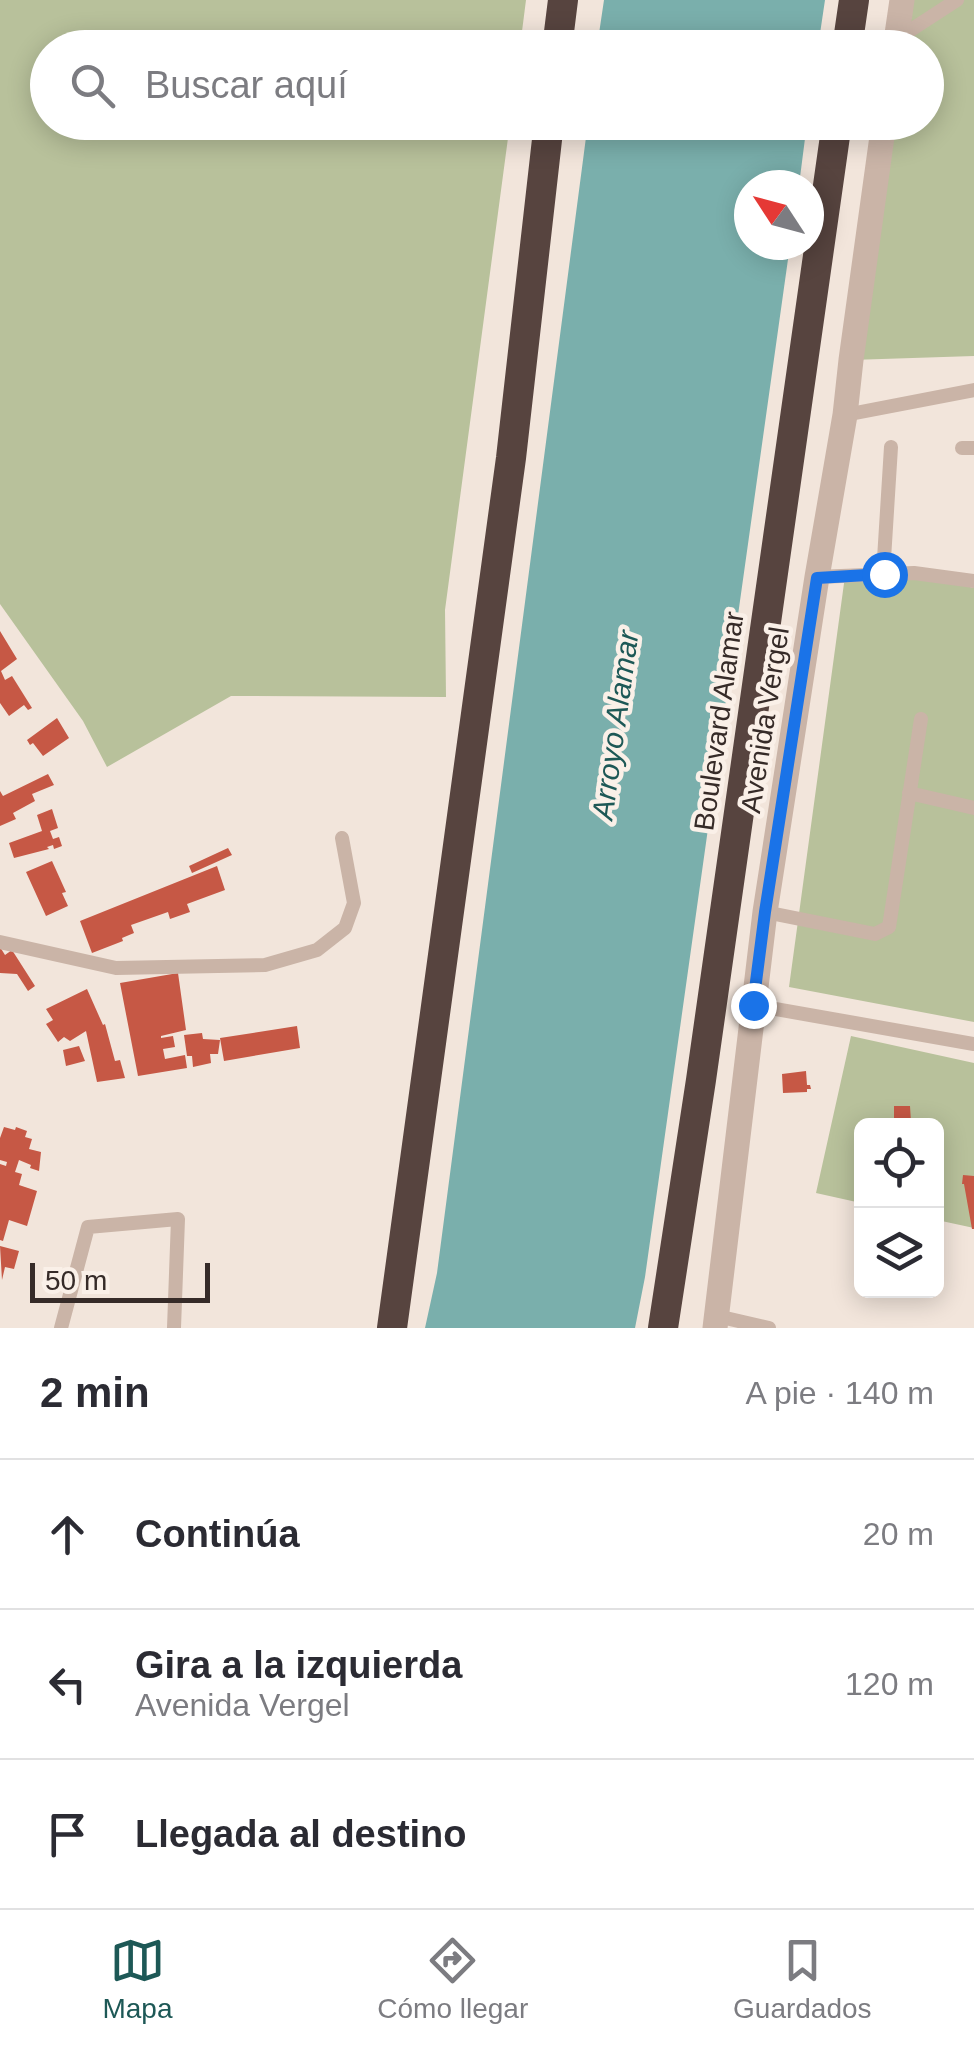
<!DOCTYPE html>
<html lang="es">
<meta charset="utf-8">
<style>
:root{--surface:#fff;--page:#f7f7f7;--text:#2b2b33;--muted:#7c7c81;--line:#e1e1e2;--accent:#1d5856}
body{margin:0;font-family:Helvetica,sans-serif;background:var(--page);color:var(--text)}
.controls{position:absolute;right:30px;bottom:30px;display:grid;overflow:hidden;border-radius:15px;box-shadow:0 5px 25px #0003}
.controls button{width:90px;height:90px;display:grid;place-items:center;padding:0;border:0;border-bottom:2px solid var(--line);background:var(--surface);color:var(--text);font:50px sans-serif}
.compass{position:absolute;left:734px;top:170px;width:90px;height:90px;border-radius:50%;background:var(--surface);box-shadow:0 5px 25px #0003;rotate:306deg}
.scale{position:absolute;left:30px;bottom:25px;width:180px;box-sizing:border-box;padding-left:10px;border:5px solid #362b28;border-top:0;font-size:28px;line-height:35px;white-space:nowrap;color:#362b28;-webkit-text-stroke:8px #faf0e8;paint-order:stroke}
.stop{position:absolute;width:30px;height:30px;margin:-22px;border:8px solid #1a73e8;border-radius:50%;background:#fff}
.stop.end{background:#1a73e8;border-color:#fff;box-shadow:0 2px 10px #0008}
.list{margin:0;padding:0;list-style:none}
h2{display:flex;justify-content:space-between;align-items:center;height:130px;margin:0;padding:0 40px;font-size:42px}
h2 small{font-size:32px;font-weight:400;color:var(--muted)}
.list li{display:grid;grid-template-columns:65px 1fr auto;gap:30px;align-items:center;box-sizing:border-box;height:150px;padding:0 40px;border-top:2px solid var(--line)}
.list b{display:block;font-size:38px;white-space:nowrap}
.list p{margin:0;font-size:32px;white-space:nowrap;color:var(--muted)}
.list em{font-size:32px;font-style:normal;color:var(--muted)}
.icon{flex:none;width:55px;height:55px;fill:none;stroke:currentColor;stroke-width:2;stroke-linecap:round;stroke-linejoin:round}
.map{position:relative;flex:none;width:974px;height:1328px;overflow:hidden}
.search{position:absolute;background:var(--surface);box-shadow:0 5px 25px #0003;left:30px;right:30px;top:30px;height:110px;display:flex;align-items:center;gap:25px;box-sizing:border-box;padding:0 35px;border-radius:55px;color:var(--muted);font-size:38px}
.sheet{height:580px;background:var(--surface)}
nav{display:flex;justify-content:space-around;align-items:center;box-sizing:border-box;height:140px;border-top:2px solid var(--line);background:var(--surface);font-size:28px;color:var(--muted)}
nav a{display:grid;justify-items:center;gap:5px}
nav .on{color:var(--accent)}
.map>svg:first-child{display:block}
</style>
<div class="map">
<svg width="974" height="1328" viewBox="0 0 974 1328">
<rect width="100%" height="100%" fill="#f2e5db"/>
<!-- green -->
<path fill="#b8c19b" d="M 0,0 L 526,0 L 520,47 L 48,48 L 48,122 L 510,123 L 445,610 L 446,697 L 231,696 L 107,767 L 83,721 L 0,604 Z
M 902,0 L 974,0 L 974,356 L 851,360 L 884,123 L 926,122 L 926,48 L 895,47 Z
M 914,573 L 974,588 L 974,1022 L 789,987 L 845,576 Z
M 851,1036 L 974,1063 L 974,1228 L 937,1220 L 936,1126 L 862,1126 L 861,1203 L 816,1193 Z"/>
<!-- water -->
<path fill="#7aafac" d="M 604,0 L 825,0 L 818,47 L 597,47 Z
M 588,122 L 807,123 L 799,185 L 749,185 L 749,245 L 790,245 L 645,1277 L 635,1328 L 425,1328 L 437,1273 Z"/>
<!-- building -->
<path fill="#c65845" d="M 0,631 L 17,659 L 1,671 L 5,680 L 12,676 L 32,708 L 28,710 L 24,705 L 9,716 L 0,703 Z
M 57,718 L 69,738 L 43,756 L 33,743 L 30,745 L 27,740 Z
M 48,774 L 54,785 L 32,794 L 35,801 L 13,813 L 16,819 L 0,826 L 0,791 L 3,796 Z
M 52,809 L 58,828 L 50,831 L 53,839 L 59,837 L 62,846 L 54,849 L 53,845 L 47,847 L 49,849 L 14,858 L 9,843 L 42,831 L 37,815 Z
M 228,848 L 232,855 L 192,873 L 189,866 Z
M 52,861 L 66,892 L 62,893 L 68,906 L 46,916 L 26,872 Z
M 217,866 L 225,890 L 187,904 L 190,912 L 170,919 L 168,912 L 131,925 L 134,933 L 122,938 L 123,941 L 92,953 L 80,921 Z
M 0,947 L 5,955 L 12,950 L 35,986 L 28,991 L 17,974 L 0,973 Z
M 178,973 L 186,1030 L 161,1036 L 161,1038 L 173,1036 L 175,1047 L 163,1049 L 165,1059 L 185,1055 L 187,1068 L 138,1076 L 120,983 Z
M 87,989 L 103,1025 L 105,1024 L 115,1061 L 120,1060 L 125,1078 L 97,1082 L 86,1031 L 70,1041 L 64,1037 L 58,1042 L 46,1024 L 53,1020 L 46,1009 Z
M 297,1026 L 300,1048 L 224,1061 L 220,1038 Z
M 202,1033 L 203,1039 L 220,1040 L 218,1054 L 210,1054 L 211,1063 L 193,1067 L 192,1056 L 187,1056 L 184,1035 Z
M 79,1046 L 85,1061 L 66,1066 L 63,1050 Z
M 806,1071 L 807,1085 L 810,1085 L 811,1089 L 807,1089 L 807,1092 L 783,1093 L 782,1074 Z
M 894,1106 L 910,1106 L 911,1122 L 894,1122 Z
M 4,1127 L 15,1130 L 16,1127 L 27,1131 L 25,1137 L 32,1139 L 29,1149 L 41,1152 L 39,1171 L 30,1168 L 31,1165 L 19,1160 L 15,1172 L 22,1174 L 19,1185 L 37,1191 L 27,1226 L 9,1220 L 3,1241 L 0,1240 L 0,1164 L 6,1166 L 7,1162 L 0,1160 L 0,1138 Z
M 963,1175 L 974,1176 L 974,1229 L 972,1229 L 964,1184 L 962,1184 Z
M 0,1246 L 19,1251 L 14,1269 L 5,1267 L 2,1280 Z"/>
<g fill="none" stroke-linecap="round" stroke-linejoin="round">
<!-- lane -->
<path stroke="#cab4a7" stroke-width="14" d="M 897,39 L 957,0
M 845,415 L 974,390
M 962,448 L 974,448
M 883,575 L 891,447
M 817,577 L 914,573 L 974,581
M 909,793 L 974,808
M 765,912 L 875,934 L 889,927 L 921,719
M 0,942 L 116,968 L 265,965 L 317,950 L 345,928 L 354,903 L 342,838
M 753,1005 L 974,1044
M 717,1316 L 769,1328
M 61,1328 L 88,1227 L 178,1219 L 174,1328"/>
<!-- street -->
<path stroke="#cab4a7" stroke-width="25" d="M 895,48 L 902,0
M 715,1328 L 765,912 L 817,577 L 845,415 L 851,360 L 884,122"/>
<!-- highway -->
<path stroke="#57443f" stroke-width="30" d="M 557,48 L 563,0
M 847,48 L 854,0
M 392,1328 L 511,458 L 549,122
M 663,1328 L 701,1080 L 837,122"/>
</g>
<g fill="none" stroke-linecap="round" stroke-linejoin="round">
<!-- route -->
<path stroke="#1a73e8" stroke-width="12" d="M 753,1005 L 765,912 L 817,578 L 884,574"/>
</g>
<g text-anchor="middle" dominant-baseline="central" stroke-width="9" stroke-linejoin="round" paint-order="stroke">
<!-- street labels -->
<g font-size="28" fill="#362b28" stroke="#faf0e8">
<text transform="translate(765 720) rotate(-81)">Avenida Vergel</text>
<text transform="translate(719 721) rotate(-82)">Boulevard Alamar</text>
</g>
<!-- water labels -->
<g font-size="30" font-style="italic" fill="#1d5856" stroke="#faf0e8">
<text transform="translate(615 725) rotate(-82)">Arroyo Alamar</text>
</g>
</g>
</svg>
<div class="controls">
<button><svg class="icon" aria-label="locate" viewBox="0 0 24 24"><circle cx="12" cy="12" r="6"/><path d="M12 2v4M12 18v4M2 12h4M18 12h4"/></svg></button>
<button><svg class="icon" aria-label="layers" viewBox="0 0 24 24"><path d="M12 4l9 5-9 5-9-5zM3 14l9 5 9-5"/></svg></button>
</div>
<svg class="compass" viewBox="-18 -18 36 36"><path d="M0-13l5 13h-10z" fill="#e53935"/><path d="M0 13l5-13h-10z" fill="#7c7c81"/></svg>
<div class="scale">50 m</div>
<div class="stop" style="left:884px;top:574px"></div>
<div class="stop end" style="left:753px;top:1005px"></div>
<div class="search"><svg class="icon" aria-label="search" viewBox="0 0 24 24"><circle cx="10" cy="10" r="6"/><path d="M15 15l6 6"/></svg>Buscar aquí</div>
</div>
<section class="sheet">
<h2>2 min<small>A pie · 140 m</small></h2>
<ul class="list">
<li><svg class="icon" aria-label="ahead" viewBox="0 0 24 24"><path d="M12 20V5M6 11l6-6 6 6"/></svg><div><b>Continúa</b></div><em>20 m</em></li>
<li><svg class="icon" aria-label="left" viewBox="0 0 24 24"><path d="M17 20v-9H6M10 6l-5 5 5 5"/></svg><div><b>Gira a la izquierda</b><p>Avenida Vergel</p></div><em>120 m</em></li>
<li><svg class="icon" aria-label="arrive" viewBox="0 0 24 24"><path d="M6 21V4h12l-3 4 3 4H6"/></svg><div><b>Llegada al destino</b></div></li>
</ul>
</section>
<nav>
<a class="on"><svg class="icon" aria-label="map" viewBox="0 0 24 24"><path d="M3 6l6-2 6 2 6-2v14l-6 2-6-2-6 2zM9 4v14M15 6v14"/></svg>Mapa</a>
<a><svg class="icon" aria-label="directions" viewBox="0 0 24 24"><path d="M12 3l9 9-9 9-9-9zM9 14v-3h6M13 9l2 2-2 2"/></svg>Cómo llegar</a>
<a><svg class="icon" aria-label="saved" viewBox="0 0 24 24"><path d="M7 4h10v16l-5-4-5 4z"/></svg>Guardados</a>
</nav>
